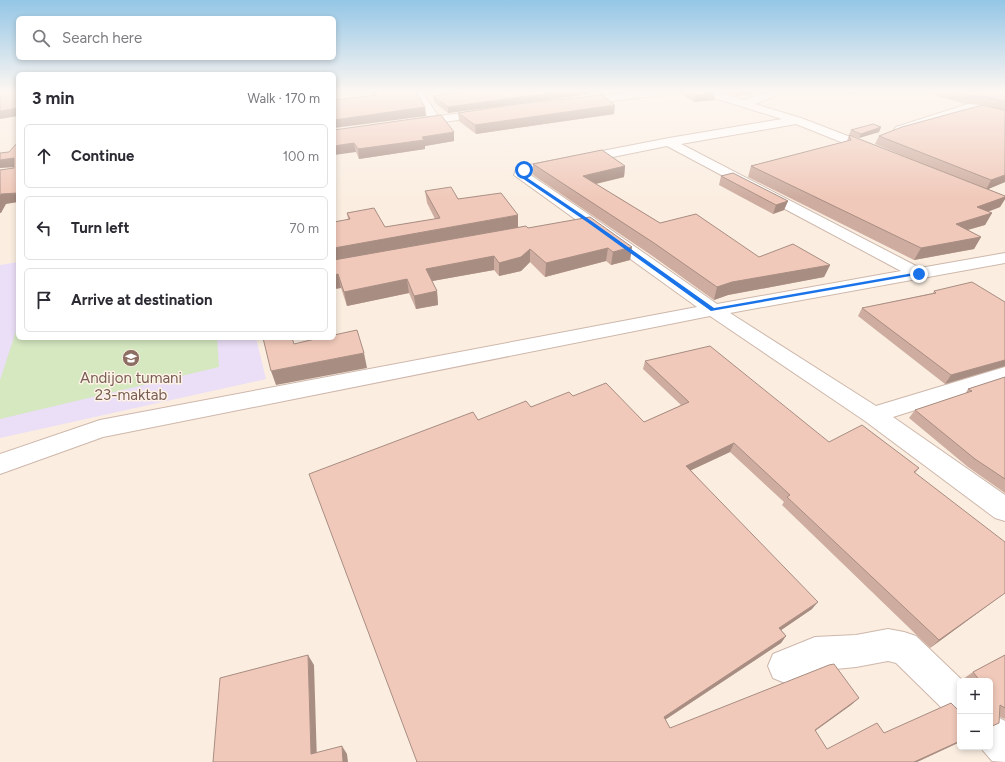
<!DOCTYPE html>
<meta charset="utf-8">
<style>
:root{--surface:#fff;--page:#f2f2f3;--text:#2b2b33;--muted:#7c7c81;--line:#e1e1e2}
body{margin:0;font-family:Figtree,sans-serif;background:var(--page);color:var(--text)}
.controls{position:absolute;right:12px;bottom:12px;display:grid;overflow:hidden;border-radius:6px;box-shadow:0 2px 6px #0003}
.controls button{width:36px;height:36px;display:grid;place-items:center;padding:0;border:0;border-bottom:1px solid var(--line);background:var(--surface);color:var(--text);font:20px sans-serif}
.stop{position:absolute;width:12px;height:12px;margin:-9px;border:3px solid #1a73e8;border-radius:50%;background:#fff}
.stop.end{background:#1a73e8;border-color:#fff;box-shadow:0 1px 4px #0008}
.list{margin:0;padding:0;list-style:none}
h2{display:flex;justify-content:space-between;align-items:center;height:52px;margin:0;padding:0 16px;font-size:17px}
h2 small{font-size:13px;font-weight:400;color:var(--muted)}
.list li{display:grid;grid-template-columns:26px 1fr auto;gap:12px;align-items:center;box-sizing:border-box;height:64px;margin:0 8px 8px;padding:0 8px;border:1px solid var(--line);border-radius:6px}
.list b{display:block;font-size:15px;white-space:nowrap}
.list em{font-size:13px;font-style:normal;color:var(--muted)}
.icon{flex:none;width:22px;height:22px;fill:none;stroke:currentColor;stroke-width:2;stroke-linecap:round;stroke-linejoin:round}
.map{position:relative;flex:none;width:1005px;height:762px;overflow:hidden}
.search{position:absolute;background:var(--surface);box-shadow:0 2px 6px #0003;left:16px;top:16px;width:320px;height:44px;display:flex;align-items:center;gap:10px;box-sizing:border-box;padding:0 14px;border-radius:6px;color:var(--muted);font-size:15px}
.panel{position:absolute;background:var(--surface);box-shadow:0 2px 6px #0003;left:16px;top:72px;width:320px;height:268px;border-radius:6px}
.map>svg:first-child{display:block}
</style>
<div class="map">
<svg width="1005" height="762" viewBox="0 0 1005 762">
<rect width="100%" height="100%" fill="#fbeee1"/>
<!-- education -->
<path fill="#ebdef7" d="M 18,262 L 18,338 L 256,338 L 266,379 L 0,438 L 0,265 Z"/>
<!-- green -->
<path fill="#d5e8c0" d="M 18,325 L 18,338 L 217,338 L 219,367 L 0,419 L 0,380 Z"/>
<g fill="none" stroke-linecap="round" stroke-linejoin="round">
<defs>
<path id="minor" d="M 412,91 L 422,91 L 438,116 L 487,110 L 493,113 L 487,116 L 414,126 L 410,125 L 408,123 L 410,121 L 428,118 Z
M 641,91 L 677,91 L 672,94 L 577,105 L 572,102 L 577,99 Z
M 697,91 L 714,91 L 744,100 L 771,91 L 787,91 L 755,104 L 801,118 L 879,148 L 881,151 L 879,154 L 871,154 L 796,124 L 681,144 L 920,268 L 1005,253 L 1005,263 L 730,313 L 876,406 L 1005,367 L 1005,382 L 893,417 L 1005,495 L 1005,521 L 995,518 L 865,421 L 710,316 L 103,437 L 0,474 L 0,454 L 100,420 L 697,307 L 514,175 L 516,169 L 530,165 L 669,138 L 782,119 L 698,93 ZM 667,146 L 901,271 L 717,304 L 594,218 L 529,174 Z
M 968,104 L 979,105 L 1005,112 L 1005,118 L 978,111 L 969,110 L 904,133 L 896,133 L 894,130 L 896,127 Z
M 888,629 L 904,632 L 916,636 L 963,681 L 960,681 L 960,719 L 948,714 L 896,663 L 888,661 L 856,667 L 815,671 L 785,683 L 773,678 L 768,666 L 773,654 L 815,637 L 856,635 Z
M 990,713 L 1005,721 L 1005,762 L 992,761 L 980,747 L 990,747 Z"/>
</defs>
<!-- minor casing -->
<use href="#minor" stroke="#ceb7ab" stroke-width="2"/>
<!-- minor -->
<use href="#minor" fill="#fff" fill-rule="evenodd"/>
</g>
<!-- wall -->
<path fill="#ceada0" d="M 371,91 L 415,91 L 425,107 L 426,116 L 373,95 Z
M 678,91 L 713,91 L 715,92 L 714,100 L 694,102 L 678,92 Z
M 721,91 L 766,91 L 737,96 Z
M 840,91 L 863,91 L 849,94 Z
M 920,91 L 1005,91 L 1005,182 L 988,189 L 1005,196 L 1005,199 L 1000,207 L 988,212 L 992,213 L 985,225 L 968,230 L 981,237 L 974,249 L 914,260 L 748,177 L 751,166 L 847,141 L 849,135 L 918,162 L 875,144 L 879,136 L 996,108 L 979,104 L 965,104 Z
M 590,94 L 448,113 L 434,102 L 433,96 Z
M 458,113 L 614,114 L 476,134 L 459,121 Z
M 881,127 L 879,132 L 859,138 L 849,135 L 851,130 Z
M 334,130 L 454,141 L 425,146 L 425,149 L 359,159 L 356,152 Z
M 533,164 L 625,166 L 624,177 L 596,184 L 660,223 L 759,257 L 830,265 L 824,277 L 728,295 L 714,300 L 651,255 L 533,175 Z
M 721,176 L 788,201 L 784,210 L 773,214 L 719,185 Z
M 425,191 L 458,199 L 518,227 L 528,228 L 632,247 L 630,260 L 611,265 L 606,261 L 545,277 L 530,262 L 521,271 L 499,276 L 494,270 L 432,281 L 437,291 L 438,305 L 416,309 L 409,293 L 347,306 L 341,288 L 334,289 L 348,219 L 347,213 L 385,227 L 435,219 L 427,203 Z
M 934,291 L 1005,302 L 1005,366 L 945,384 L 858,316 L 862,308 L 933,293 Z
M 645,361 L 829,442 L 919,468 L 915,473 L 1005,593 L 930,648 L 782,505 L 784,502 L 730,452 L 691,470 L 812,609 L 781,630 L 786,636 L 781,643 L 665,720 L 670,728 L 859,698 L 851,705 L 815,731 L 827,749 L 884,733 L 960,742 L 917,762 L 416,762 L 478,420 L 573,396 L 644,422 L 681,405 L 643,369 Z
M 1005,377 L 1005,493 L 968,467 L 909,418 L 915,410 L 965,394 L 968,389 Z
M 1005,655 L 1005,719 L 1000,717 L 990,681 L 965,681 L 963,679 L 973,672 Z"/>
<!-- shaded-wall -->
<path fill="#a88d82" d="M 565,91 L 590,91 L 590,94 L 448,113 L 448,107 Z
M 738,91 L 766,91 L 737,96 Z
M 850,91 L 863,91 L 849,94 Z
M 715,92 L 714,100 L 694,102 L 696,95 Z
M 615,105 L 614,114 L 476,134 L 475,125 Z
M 425,107 L 426,116 L 334,128 L 334,120 Z
M 18,108 L 18,116 L 0,119 L 0,111 Z
M 881,127 L 879,132 L 859,138 L 861,134 Z
M 454,132 L 454,141 L 425,146 L 425,149 L 359,159 L 358,149 L 422,137 Z
M 354,143 L 356,152 L 334,155 L 334,146 Z
M 14,158 L 18,167 L 0,168 L 0,160 Z
M 625,166 L 624,177 L 582,187 L 583,176 Z
M 1005,175 L 1005,182 L 986,190 L 991,180 Z
M 18,193 L 18,202 L 6,204 L 1,213 L 0,213 L 0,196 L 1,194 Z
M 1005,197 L 1005,199 L 1000,207 L 970,218 L 977,207 Z
M 788,201 L 784,210 L 773,214 L 776,205 Z
M 992,213 L 985,225 L 949,235 L 956,224 Z
M 518,215 L 518,228 L 334,261 L 334,248 Z
M 981,237 L 974,249 L 914,260 L 921,248 Z
M 632,247 L 630,260 L 611,265 L 613,252 Z
M 608,248 L 606,261 L 545,277 L 546,263 Z
M 530,249 L 530,262 L 521,271 L 499,276 L 499,263 Z
M 494,256 L 494,270 L 427,282 L 426,269 Z
M 830,265 L 824,277 L 728,295 L 714,300 L 717,287 L 732,282 Z
M 338,274 L 341,288 L 334,289 L 334,275 Z
M 407,279 L 409,293 L 347,306 L 344,292 Z
M 437,291 L 438,305 L 416,309 L 414,296 Z
M 364,353 L 367,368 L 276,385 L 271,371 Z
M 1005,360 L 1005,366 L 945,384 L 951,375 Z
M 734,443 L 730,452 L 683,474 L 686,466 Z
M 1005,593 L 930,648 L 939,640 Z
M 818,602 L 812,609 L 774,635 L 779,628 Z
M 786,636 L 781,643 L 660,723 L 664,717 Z
M 308,655 L 314,665 L 317,762 L 311,754 Z
M 859,698 L 851,705 L 808,736 L 815,730 Z
M 960,741 L 960,742 L 917,762 L 914,762 Z
M 342,746 L 347,754 L 348,762 L 343,762 Z"/>
<!-- building -->
<path fill="#f0c9ba" stroke="#a88d82" d="M 0,91 L 18,91 L 18,108 L 0,111 Z
M 375,91 L 415,91 L 425,107 L 334,120 L 334,100 L 377,95 Z
M 484,91 L 565,91 L 448,107 L 433,96 Z
M 690,91 L 713,91 L 715,92 L 696,95 Z
M 952,91 L 1005,91 L 1005,102 L 983,96 L 969,96 Z
M 602,95 L 615,105 L 475,125 L 458,113 L 517,104 Z
M 982,105 L 1005,110 L 1005,175 L 991,180 L 879,136 L 902,127 Z
M 441,115 L 454,132 L 422,137 L 424,140 L 358,149 L 354,143 L 334,146 L 334,130 Z
M 873,124 L 881,127 L 861,134 L 851,130 Z
M 849,135 L 1005,196 L 1005,197 L 977,207 L 992,213 L 956,224 L 981,237 L 921,248 L 751,166 L 851,140 Z
M 18,142 L 18,193 L 1,194 L 0,196 L 0,170 L 14,168 L 14,158 L 0,160 L 0,153 L 9,152 Z
M 602,150 L 625,166 L 583,176 L 660,223 L 696,214 L 759,257 L 793,244 L 830,265 L 732,282 L 717,287 L 654,243 L 533,164 Z
M 733,173 L 788,201 L 776,205 L 721,176 Z
M 451,187 L 458,199 L 501,193 L 518,215 L 334,248 L 334,222 L 350,219 L 347,213 L 374,208 L 385,227 L 440,218 L 425,191 Z
M 590,217 L 632,247 L 613,252 L 608,248 L 546,263 L 530,249 L 521,257 L 499,263 L 494,256 L 426,269 L 437,291 L 414,296 L 407,279 L 344,292 L 338,274 L 334,275 L 334,260 L 526,226 L 528,228 Z
M 972,282 L 1005,302 L 1005,360 L 951,375 L 862,308 L 936,293 L 934,291 Z
M 357,330 L 364,353 L 271,371 L 263,338 L 292,338 L 294,344 L 319,338 L 334,338 L 334,335 Z
M 710,346 L 829,442 L 862,425 L 919,468 L 914,472 L 1005,542 L 1005,593 L 939,640 L 787,497 L 790,495 L 734,443 L 686,466 L 818,602 L 779,628 L 786,636 L 664,717 L 670,728 L 829,665 L 834,664 L 859,698 L 815,730 L 827,749 L 877,723 L 884,733 L 951,703 L 957,709 L 960,710 L 960,741 L 914,762 L 417,762 L 309,474 L 473,412 L 478,420 L 526,401 L 531,407 L 569,392 L 573,396 L 606,383 L 644,422 L 689,402 L 645,361 Z
M 1005,377 L 1005,479 L 975,459 L 915,410 L 972,391 L 968,389 Z
M 308,655 L 311,754 L 342,746 L 343,762 L 213,762 L 220,678 Z
M 1005,655 L 1005,708 L 1000,705 L 999,723 L 990,727 L 990,681 L 980,681 L 973,672 Z"/>
<!-- sky -->
<linearGradient id="sky" x2="0" y2="1"><stop stop-color="#94c6e6"/><stop offset="0.46" stop-color="#fdf7f2"/><stop offset="1" stop-color="#fdf7f2" stop-opacity="0"/></linearGradient>
<rect width="1005" height="198" fill="url(#sky)"/>
<!-- route -->
<path fill="#1a73e8" d="M 523,169 L 526,170 L 523,175 L 590,220 L 714,308 L 919,272 L 922,274 L 711,311 L 587,222 L 519,176 L 519,172 Z"/>
<!-- icons -->
<defs>
<symbol id="school-disc" viewBox="-11 -11 22 22"><circle r="9.5" fill="#8d6e63" stroke="#fff3e7"/><path d="M0-5L7-2L0 1L-7-2ZM-4 1L0 2.5L4 1V4Q0 6-4 4Z" fill="#fff"/></symbol>
</defs>
<g fill-rule="evenodd">
<use href="#school-disc" x="121" y="348" width="20" height="20"/>
</g>
<g text-anchor="middle" dominant-baseline="central" stroke-width="3" stroke-linejoin="round" paint-order="stroke">
<!-- education labels -->
<g font-size="15" fill="#785e54" stroke="#fff3e7">
<text x="131" y="378">Andijon tumani<tspan x="131" dy="17">23-maktab</tspan></text>
</g>
</g>
</svg>
<div class="controls">
<button>+</button>
<button>−</button>
</div>
<div class="stop" style="left:524px;top:170px"></div>
<div class="stop end" style="left:919px;top:274px"></div>
<div class="search"><svg class="icon" aria-label="search" viewBox="0 0 24 24"><circle cx="10" cy="10" r="6"/><path d="M15 15l6 6"/></svg>Search here</div>
<section class="panel">
<h2>3 min<small>Walk · 170 m</small></h2>
<ul class="list">
<li><svg class="icon" aria-label="ahead" viewBox="0 0 24 24"><path d="M12 20V5M6 11l6-6 6 6"/></svg><div><b>Continue</b></div><em>100 m</em></li>
<li><svg class="icon" aria-label="left" viewBox="0 0 24 24"><path d="M17 20v-9H6M10 6l-5 5 5 5"/></svg><div><b>Turn left</b></div><em>70 m</em></li>
<li><svg class="icon" aria-label="arrive" viewBox="0 0 24 24"><path d="M6 21V4h12l-3 4 3 4H6"/></svg><div><b>Arrive at destination</b></div></li>
</ul>
</section>
</div>
